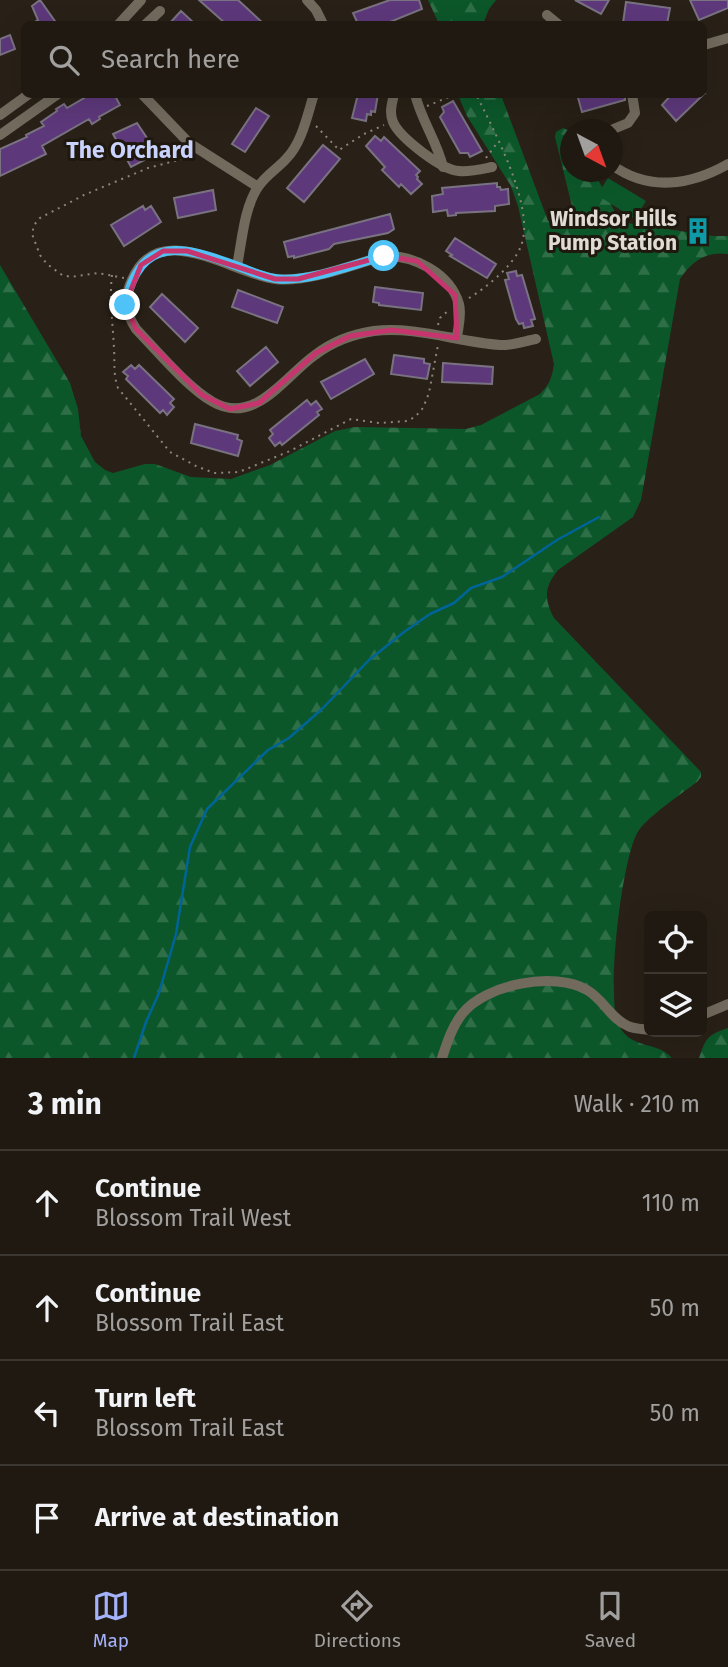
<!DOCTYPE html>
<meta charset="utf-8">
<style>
:root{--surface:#1f1911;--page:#2c261f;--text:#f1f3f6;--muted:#a1a09f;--line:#3c3831;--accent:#a4b2fc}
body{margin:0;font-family:"Fira Sans",sans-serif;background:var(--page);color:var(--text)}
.controls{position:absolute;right:21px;bottom:21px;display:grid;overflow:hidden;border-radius:10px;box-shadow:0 7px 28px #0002}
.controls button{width:63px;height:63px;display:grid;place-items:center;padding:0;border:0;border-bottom:2px solid var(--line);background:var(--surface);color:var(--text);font:35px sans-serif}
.compass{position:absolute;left:560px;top:119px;width:63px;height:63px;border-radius:50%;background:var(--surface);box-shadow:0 7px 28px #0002;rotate:139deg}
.stop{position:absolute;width:21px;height:21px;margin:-16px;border:5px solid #4fc3f7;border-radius:50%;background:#fff}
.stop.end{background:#4fc3f7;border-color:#fff;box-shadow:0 2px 7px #0008}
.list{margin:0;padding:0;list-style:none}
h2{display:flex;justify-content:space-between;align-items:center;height:91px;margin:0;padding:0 28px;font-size:30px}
h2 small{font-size:23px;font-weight:400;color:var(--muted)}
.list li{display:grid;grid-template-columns:46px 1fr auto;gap:21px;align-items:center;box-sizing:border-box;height:105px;padding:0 28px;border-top:2px solid var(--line)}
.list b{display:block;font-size:26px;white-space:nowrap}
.list p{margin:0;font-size:23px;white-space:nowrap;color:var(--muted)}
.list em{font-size:23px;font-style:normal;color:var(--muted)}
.icon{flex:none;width:38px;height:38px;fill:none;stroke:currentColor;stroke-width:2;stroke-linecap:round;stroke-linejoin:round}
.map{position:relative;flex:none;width:728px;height:1058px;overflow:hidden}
.search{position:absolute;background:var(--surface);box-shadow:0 7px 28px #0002;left:21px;right:21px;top:21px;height:77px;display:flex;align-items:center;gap:18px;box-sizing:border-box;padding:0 24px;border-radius:10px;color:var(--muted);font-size:26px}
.sheet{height:511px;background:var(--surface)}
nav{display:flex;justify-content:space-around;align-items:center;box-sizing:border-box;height:98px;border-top:2px solid var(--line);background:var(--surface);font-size:19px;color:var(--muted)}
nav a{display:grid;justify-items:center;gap:4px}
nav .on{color:var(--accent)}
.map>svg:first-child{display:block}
</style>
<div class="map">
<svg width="728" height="1058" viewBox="0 0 728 1058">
<defs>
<pattern id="forest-firs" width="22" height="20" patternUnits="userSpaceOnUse" patternTransform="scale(1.75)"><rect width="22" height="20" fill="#0c572a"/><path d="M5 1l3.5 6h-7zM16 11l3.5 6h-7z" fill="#2f6f48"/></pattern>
</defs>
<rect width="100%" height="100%" fill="#292117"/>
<!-- forest -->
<path fill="url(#forest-firs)" d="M 428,0 L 496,0 L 489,9 L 483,24 L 439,24 Z
M 458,95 L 501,95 L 548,221 C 562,227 569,227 573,210 L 555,137 L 556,132 L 563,128 L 570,131 L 570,172 L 594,172 L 616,214 L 627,223 L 713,236 L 728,236 L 728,254 C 706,251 692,261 680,279 L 641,500 L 633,517 L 558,570 C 544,587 544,599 554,618 L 701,772 L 701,777 L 697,782 C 681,794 650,815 639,830 C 622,853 605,1001 619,1026 C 633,1051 656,1040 672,1058 L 0,1058 L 0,265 L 70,383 L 78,409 L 81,436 L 95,462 L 105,470 L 113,473 L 145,464 L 155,464 L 191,477 L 231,479 L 270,465 L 335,431 L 355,427 L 466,429 L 481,425 L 540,394 C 550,384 552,377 554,364 L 518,206 L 511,186 L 467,116 Z
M 728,1028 L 728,1058 L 699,1058 C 706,1038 707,1035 728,1028 Z"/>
<!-- park -->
<path fill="#0c572a" d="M 608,178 L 646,201 L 635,219 L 597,195 Z"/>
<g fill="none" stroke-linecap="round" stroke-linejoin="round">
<!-- stream -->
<path stroke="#006498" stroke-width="2.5" d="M 134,1058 L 146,1022 L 159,993 L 176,934 L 190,847 L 207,809 L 268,750 L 289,738 L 322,709 L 369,660 L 404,632 L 430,614 L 454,603 L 471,588 L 502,577 L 557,540 L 599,517"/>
</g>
<!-- building -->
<path fill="#5d387b" stroke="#797280" stroke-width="2" d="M 40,0 L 57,24 L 31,24 L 38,20 L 32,6 Z
M 199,0 L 238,0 L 264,24 L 226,24 Z
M 390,0 L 419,0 L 422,9 L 385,24 L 358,24 L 353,13 Z
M 575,0 L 609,0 L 601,14 Z
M 690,0 L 728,0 L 728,8 L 699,20 Z
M 626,2 L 670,8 L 667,24 L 623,23 Z
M 181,11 L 195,24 L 169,24 Z
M 10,35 L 15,49 L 0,55 L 0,39 Z
M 82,94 L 114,94 L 120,105 L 99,117 L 100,119 L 92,124 L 89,119 L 42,146 L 46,154 L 0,176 L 0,149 L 27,137 L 26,135 L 44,126 L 41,122 L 57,111 L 56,109 L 64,104 L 67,108 L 84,98 Z
M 358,94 L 378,94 L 375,112 L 371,111 L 371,115 L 367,114 L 366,121 L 352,118 Z
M 577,94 L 625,94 L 625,100 L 582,112 Z
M 672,94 L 704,94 L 676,121 L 662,105 Z
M 453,101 L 482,151 L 470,157 L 468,153 L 460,153 L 440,117 L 444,112 L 442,107 Z
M 256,108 L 269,116 L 245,152 L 232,144 Z
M 137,123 L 147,138 L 154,155 L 131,167 L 113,134 Z
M 375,136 L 381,141 L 384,137 L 420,171 L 416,175 L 418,177 L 417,179 L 422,184 L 411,194 L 401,184 L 399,187 L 382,170 L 385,167 L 366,146 Z
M 323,145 L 340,159 L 304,202 L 287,188 Z
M 497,183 L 497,187 L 500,187 L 501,190 L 508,189 L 509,204 L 495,206 L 495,211 L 456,213 L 456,215 L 448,216 L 447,210 L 433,212 L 432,196 L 443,194 L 442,188 Z
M 213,190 L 216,210 L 178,218 L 174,198 Z
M 143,206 L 145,210 L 151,206 L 161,222 L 124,246 L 111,225 Z
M 390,214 L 394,229 L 388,233 L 334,244 L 329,249 L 294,258 L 294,256 L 288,257 L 284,242 Z
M 455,238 L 496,264 L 487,278 L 450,256 L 452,255 L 446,251 Z
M 516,271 L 517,276 L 522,275 L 535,319 L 531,320 L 533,326 L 524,328 L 523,323 L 519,324 L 516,319 L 505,280 L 509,279 L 507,273 Z
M 375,287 L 423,293 L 421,310 L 379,305 L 379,303 L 373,302 Z
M 238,290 L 283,307 L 277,323 L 232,307 Z
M 162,294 L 198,328 L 185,342 L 150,307 Z
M 266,347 L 278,362 L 250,386 L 237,371 Z
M 394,355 L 424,359 L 424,363 L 430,364 L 427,379 L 391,374 Z
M 365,359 L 374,374 L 331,399 L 321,382 Z
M 443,363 L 493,367 L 492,384 L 442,382 Z
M 131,365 L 135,369 L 139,365 L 174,399 L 170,403 L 174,407 L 167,415 L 163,410 L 160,413 L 126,379 L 128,376 L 123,372 Z
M 307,400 L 311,405 L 316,401 L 322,409 L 317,412 L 319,415 L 282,445 L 280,442 L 275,446 L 269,438 L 273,434 L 270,430 Z
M 195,424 L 238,435 L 237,439 L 242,441 L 238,456 L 191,443 Z"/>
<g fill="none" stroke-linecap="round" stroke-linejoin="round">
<!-- path -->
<path stroke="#8b857d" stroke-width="2" stroke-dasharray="2 5" stroke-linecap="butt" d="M 427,24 L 438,22 L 448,24
M 427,106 L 456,94
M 316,126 L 339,150 L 364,134 L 384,125
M 486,158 L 497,143
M 112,275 C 109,300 113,324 114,349 C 115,363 113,374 118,388 L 170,452 L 196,466 L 214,473 L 239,472 L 290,451 L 351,419 L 379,423 L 407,421 L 415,417 L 423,408 L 429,393 L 438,345
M 124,278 L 98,273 L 71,277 L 62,275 L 47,264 L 40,255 L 32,234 L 34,225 L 40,218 L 84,195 L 148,168 L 186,158 L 191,155
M 469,298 C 486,288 514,265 521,246 C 536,208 493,129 476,94
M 438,325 L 440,318 L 449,310"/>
<!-- minor -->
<path stroke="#736a5e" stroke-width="10" d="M 307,0 L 316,10 L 323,24
M 547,15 L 558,24
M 119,24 L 141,0
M 146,24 L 160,11
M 704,45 L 728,38
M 142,94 L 189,143 L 258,187
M 394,94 C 392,104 389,112 393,122 C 400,138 442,170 459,171 C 470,172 482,169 492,167
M 415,94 C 421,120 437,141 443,167
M 0,115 L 29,94
M 611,130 L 628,123 L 635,113 L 632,94
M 0,135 L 58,94
M 612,165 C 649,192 691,185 728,164
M 237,266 C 242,241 244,208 258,187 C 266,175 277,169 286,159 C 302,143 307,116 314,94
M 457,338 C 458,327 462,315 459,304 C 450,273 414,255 384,256 C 352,265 307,283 275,279 C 233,274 158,217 132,280 C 123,299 125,312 136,329 C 157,351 188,388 213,402 C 255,426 285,376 315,355 C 332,342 353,334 374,331 C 416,326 458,342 500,345 C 511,346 525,341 536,339
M 702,1015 L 728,1004
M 442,1058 C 447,1043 452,1027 462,1014 C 485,984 555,971 587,990 C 603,999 611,1019 628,1026 C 634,1029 643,1029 649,1030"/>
</g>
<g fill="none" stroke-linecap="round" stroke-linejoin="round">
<!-- route -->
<path stroke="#4fc3f7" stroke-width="9" d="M 125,305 C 140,234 183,246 237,266 C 251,271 264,278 279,279 C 313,281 351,265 384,256"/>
</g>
<!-- marked area -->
<path fill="none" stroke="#c6356d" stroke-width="5" stroke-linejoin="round" d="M 163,251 L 187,251 L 275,279 L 298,279 L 384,256 L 417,261 L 455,295 L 457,338 L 392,330 L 350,336 L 316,353 L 259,403 L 230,409 L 202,395 L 136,329 L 125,305 L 141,265 Z"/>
<!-- icons -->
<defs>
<symbol id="building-bare" viewBox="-9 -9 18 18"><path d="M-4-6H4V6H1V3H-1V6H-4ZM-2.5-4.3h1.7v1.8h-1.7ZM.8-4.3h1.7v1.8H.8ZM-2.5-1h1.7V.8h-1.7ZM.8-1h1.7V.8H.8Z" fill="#0f9aa8" stroke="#1f180e" stroke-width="2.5" paint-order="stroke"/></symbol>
</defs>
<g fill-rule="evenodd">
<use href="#building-bare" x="679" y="212" width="38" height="38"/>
</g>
<g text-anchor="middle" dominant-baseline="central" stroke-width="6" stroke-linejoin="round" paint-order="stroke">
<!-- poi labels -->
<g font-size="21" font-weight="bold" fill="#e0dbd5" stroke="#1f180e" text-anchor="end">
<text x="677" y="219">Windsor Hills<tspan x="677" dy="24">Pump Station</tspan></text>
</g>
<!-- neighbourhood labels -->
<g font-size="23" font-weight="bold" fill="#cad3fd" stroke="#1f180e">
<text x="130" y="150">The Orchard</text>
</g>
</g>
</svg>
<div class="controls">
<button><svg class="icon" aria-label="locate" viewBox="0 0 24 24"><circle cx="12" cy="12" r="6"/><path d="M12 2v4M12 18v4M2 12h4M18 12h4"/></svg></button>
<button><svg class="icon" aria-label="layers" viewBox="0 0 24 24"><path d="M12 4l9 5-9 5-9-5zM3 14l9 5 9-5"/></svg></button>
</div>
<svg class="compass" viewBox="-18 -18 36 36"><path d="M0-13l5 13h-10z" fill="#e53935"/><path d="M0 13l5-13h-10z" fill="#a1a09f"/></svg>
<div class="stop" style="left:384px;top:256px"></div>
<div class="stop end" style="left:125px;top:305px"></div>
<div class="search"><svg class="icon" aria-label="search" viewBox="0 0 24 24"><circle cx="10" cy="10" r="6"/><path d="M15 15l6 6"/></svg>Search here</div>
</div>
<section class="sheet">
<h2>3 min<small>Walk · 210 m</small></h2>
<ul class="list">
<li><svg class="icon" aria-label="ahead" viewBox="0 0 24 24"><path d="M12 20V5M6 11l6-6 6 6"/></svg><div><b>Continue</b><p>Blossom Trail West</p></div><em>110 m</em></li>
<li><svg class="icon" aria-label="ahead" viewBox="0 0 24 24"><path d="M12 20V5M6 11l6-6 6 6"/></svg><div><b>Continue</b><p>Blossom Trail East</p></div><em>50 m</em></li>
<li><svg class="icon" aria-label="left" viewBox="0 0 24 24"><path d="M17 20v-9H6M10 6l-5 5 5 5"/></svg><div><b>Turn left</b><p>Blossom Trail East</p></div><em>50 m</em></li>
<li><svg class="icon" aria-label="arrive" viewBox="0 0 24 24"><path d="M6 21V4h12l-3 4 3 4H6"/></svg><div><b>Arrive at destination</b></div></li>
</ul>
</section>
<nav>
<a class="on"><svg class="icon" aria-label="map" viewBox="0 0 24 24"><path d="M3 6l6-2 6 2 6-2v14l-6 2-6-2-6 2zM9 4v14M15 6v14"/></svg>Map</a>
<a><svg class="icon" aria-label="directions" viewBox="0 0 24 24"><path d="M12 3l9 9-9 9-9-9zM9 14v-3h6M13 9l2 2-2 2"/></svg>Directions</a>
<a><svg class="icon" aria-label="saved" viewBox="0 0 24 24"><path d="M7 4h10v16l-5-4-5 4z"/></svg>Saved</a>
</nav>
